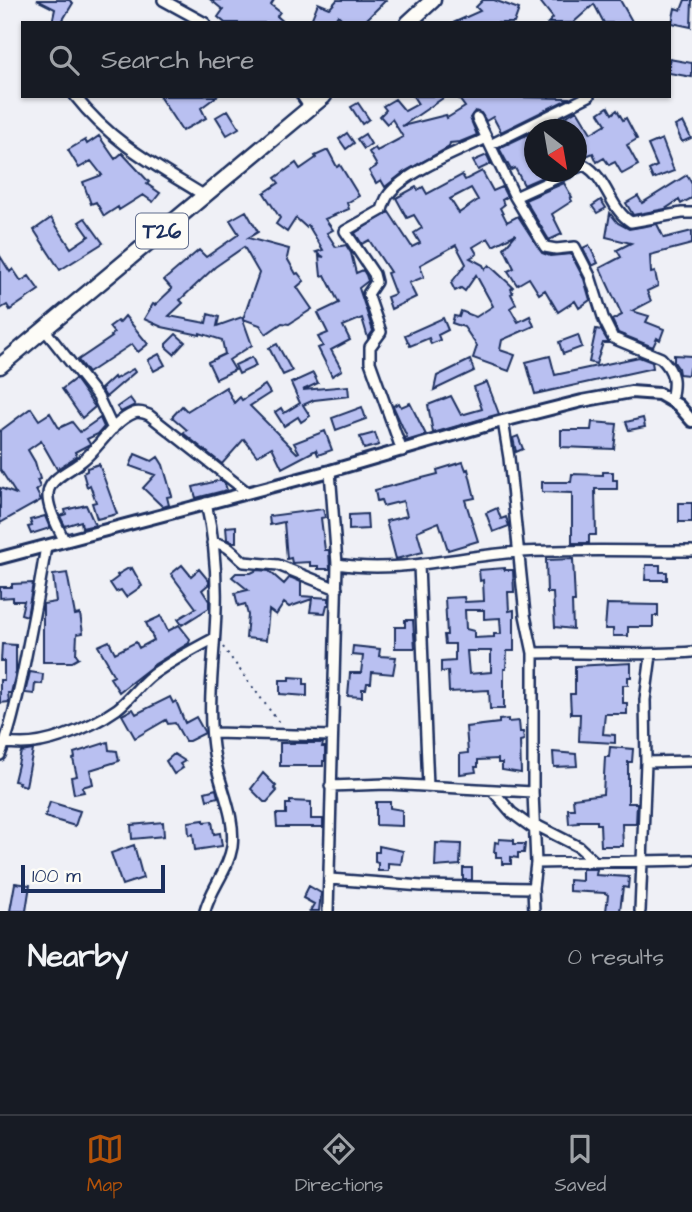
<!DOCTYPE html>
<style>
:root{--surface:#171b24;--page:#20242c;--text:#f1f3f6;--muted:#9ea1a6;--line:#363941;--accent:#b45309}
body{margin:0;font-family:"Architects Daughter",sans-serif;background:var(--page);color:var(--text)}
.compass{position:absolute;left:524px;top:119px;width:63px;height:63px;border-radius:50%;background:var(--surface);box-shadow:0 2px 5px #0004;rotate:149deg}
.scale{position:absolute;left:21px;bottom:18px;width:144px;box-sizing:border-box;padding-left:7px;border:4px solid #1b2f5e;border-top:0;font-size:19px;line-height:24px;white-space:nowrap;color:#1b2f5e;-webkit-text-stroke:5px #fdfcf7;paint-order:stroke}
.list{margin:0;padding:0;list-style:none}
h2{display:flex;justify-content:space-between;align-items:center;height:91px;margin:0;padding:0 28px;font-size:30px}
h2 small{font-size:23px;font-weight:400;color:var(--muted)}
.icon{flex:none;width:38px;height:38px;fill:none;stroke:currentColor;stroke-width:2;stroke-linecap:round;stroke-linejoin:round}
.map{position:relative;flex:none;width:692px;height:911px;overflow:hidden}
.search{position:absolute;background:var(--surface);box-shadow:0 2px 5px #0004;left:21px;right:21px;top:21px;height:77px;display:flex;align-items:center;gap:18px;box-sizing:border-box;padding:0 24px;border-radius:0px;color:var(--muted);font-size:26px}
.sheet{height:203px;background:var(--surface)}
nav{display:flex;justify-content:space-around;align-items:center;box-sizing:border-box;height:98px;border-top:2px solid var(--line);background:var(--surface);font-size:19px;color:var(--muted)}
nav a{display:grid;justify-items:center;gap:4px}
nav .on{color:var(--accent)}
.map>svg:first-child{display:block}
</style>
<div class="map">
<svg width="692" height="911" viewBox="0 0 692 911">
<rect width="100%" height="100%" fill="#eff0f6"/>
<filter id="ink" filterUnits="userSpaceOnUse"><feTurbulence type="fractalNoise" baseFrequency=".0143" numOctaves="2"/><feDisplacementMap in="SourceGraphic" scale="14" xChannelSelector="R" yChannelSelector="G"/><feConvolveMatrix kernelMatrix="1 2 1 2 8 2 1 2 1" color-interpolation-filters="sRGB"/></filter>
<g filter="url(#ink)">
<!-- building -->
<path fill="#b9c0f1" stroke="#1b2f5e" stroke-width="2" fill-rule="evenodd" d="M 37,0 L 69,0 L 73,3 L 61,23 L 52,23 L 55,9 Z
M 211,0 L 274,0 L 271,5 L 280,12 L 277,16 L 285,23 L 225,23 L 218,17 L 223,10 Z
M 337,0 L 386,0 L 363,23 L 346,23 L 338,15 L 333,23 L 310,23 L 318,3 L 330,8 Z
M 483,0 L 494,0 L 519,9 L 514,23 L 453,23 L 480,11 L 476,7 Z
M 539,0 L 620,0 L 633,23 L 604,23 L 594,4 L 573,23 L 548,23 L 553,18 Z
M 685,0 L 692,0 L 691,27 L 672,23 L 675,8 L 681,10 Z
M 669,59 L 692,63 L 692,77 L 669,73 Z
M 159,96 L 217,96 L 201,108 L 206,118 L 182,131 Z
M 413,96 L 446,96 L 402,126 L 446,115 L 447,118 L 465,107 L 457,96 L 570,98 L 501,132 L 493,117 L 486,121 L 481,113 L 475,111 L 470,118 L 477,135 L 460,142 L 450,143 L 449,147 L 404,172 L 385,187 L 381,180 L 376,183 L 369,171 L 377,166 L 369,152 L 375,148 L 377,151 L 403,137 L 392,119 L 387,124 L 380,116 L 386,110 L 383,106 L 395,99 L 405,111 L 418,104 Z
M 358,103 L 369,119 L 362,124 L 351,107 Z
M 608,107 L 612,114 L 617,110 L 623,120 L 626,118 L 637,139 L 627,145 L 638,165 L 622,174 L 615,162 L 609,165 L 604,158 L 597,162 L 593,153 L 577,160 L 577,130 L 543,130 L 577,110 L 591,133 L 606,124 L 599,113 Z
M 228,110 L 239,128 L 227,135 L 216,117 Z
M 683,122 L 691,138 L 682,142 L 675,126 Z
M 535,131 L 535,172 L 554,172 L 524,185 L 515,168 L 511,170 L 499,148 Z
M 347,133 L 354,143 L 346,149 L 339,139 Z
M 365,134 L 371,144 L 364,149 L 357,139 Z
M 99,136 L 115,159 L 122,153 L 149,182 L 147,184 L 160,193 L 153,202 L 143,195 L 119,210 L 118,207 L 104,216 L 96,202 L 91,204 L 83,182 L 102,175 L 91,161 L 79,168 L 68,150 L 85,140 L 87,144 Z
M 662,139 L 674,171 L 653,179 L 649,170 L 657,166 L 648,145 Z
M 328,150 L 337,167 L 340,165 L 359,196 L 347,203 L 349,209 L 325,219 L 333,230 L 327,233 L 336,247 L 346,245 L 351,253 L 356,273 L 363,270 L 366,275 L 368,281 L 359,288 L 373,331 L 368,338 L 362,318 L 343,326 L 350,340 L 331,350 L 342,370 L 332,376 L 318,348 L 323,346 L 318,337 L 328,333 L 318,313 L 339,303 L 325,275 L 321,276 L 319,256 L 324,257 L 316,252 L 323,250 L 308,225 L 306,227 L 296,218 L 287,232 L 276,224 L 280,218 L 264,193 L 279,183 L 275,178 L 296,163 L 300,169 L 316,158 L 315,156 Z
M 487,155 L 491,164 L 478,170 L 473,161 Z
M 482,171 L 493,191 L 502,187 L 507,197 L 502,200 L 504,205 L 500,208 L 507,222 L 518,216 L 542,253 L 550,256 L 571,254 L 584,279 L 590,300 L 579,308 L 575,301 L 558,312 L 545,290 L 539,294 L 529,278 L 517,285 L 508,271 L 514,268 L 504,248 L 516,234 L 493,246 L 488,238 L 473,247 L 477,254 L 470,258 L 483,265 L 485,269 L 489,265 L 513,287 L 511,289 L 513,293 L 511,294 L 516,304 L 510,308 L 518,322 L 530,316 L 534,326 L 502,340 L 500,350 L 515,355 L 509,371 L 473,358 L 477,346 L 464,327 L 452,323 L 454,316 L 459,317 L 461,311 L 476,317 L 493,306 L 476,275 L 465,291 L 461,288 L 455,291 L 451,283 L 466,264 L 456,245 L 420,265 L 424,277 L 409,283 L 416,297 L 391,309 L 387,297 L 395,294 L 387,273 L 390,272 L 369,240 L 362,244 L 355,233 L 389,212 L 412,247 L 420,243 L 414,233 L 422,228 L 414,215 L 407,218 L 396,198 L 416,187 L 418,190 L 423,187 L 427,194 L 462,175 L 465,180 ZM 471,188 L 478,200 L 459,213 L 450,199 Z
M 687,175 L 692,184 L 692,198 L 681,204 L 679,200 L 665,209 L 633,215 L 626,203 L 638,196 L 642,203 Z
M 564,183 L 572,197 L 570,198 L 572,201 L 552,214 L 562,234 L 549,240 L 525,200 Z
M 601,200 L 606,208 L 597,213 L 592,206 Z
M 246,211 L 258,232 L 248,238 L 289,249 L 287,258 L 296,274 L 298,273 L 304,281 L 297,287 L 312,309 L 289,324 L 282,323 L 266,334 L 260,325 L 243,319 L 259,273 L 244,247 L 215,267 L 180,300 L 183,303 L 169,316 L 206,323 L 208,314 L 219,317 L 217,326 L 242,317 L 252,345 L 229,360 L 235,370 L 216,379 L 208,362 L 225,354 L 222,340 L 200,333 L 200,335 L 162,327 L 144,319 L 153,304 L 155,305 L 172,289 L 164,280 L 199,250 L 206,257 L 239,234 L 230,220 Z
M 610,213 L 618,223 L 629,229 L 657,224 L 664,238 L 692,231 L 692,244 L 650,255 L 651,273 L 655,272 L 658,286 L 647,291 L 651,301 L 632,311 L 649,316 L 646,322 L 664,329 L 660,340 L 657,338 L 653,347 L 618,333 L 612,320 L 622,315 L 600,268 L 621,257 L 617,250 L 631,243 L 606,237 Z
M 51,218 L 71,248 L 89,236 L 79,222 L 85,218 L 103,243 L 60,270 L 34,230 Z
M 589,245 L 598,263 L 592,266 L 583,248 Z
M 0,256 L 10,272 L 13,269 L 21,281 L 29,276 L 39,290 L 10,310 L 7,305 L 0,309 Z
M 125,316 L 148,344 L 138,352 L 132,344 L 88,373 L 78,360 L 112,337 L 111,336 L 114,333 L 109,327 L 117,321 L 119,323 Z
M 443,318 L 448,330 L 438,335 L 440,340 L 431,344 L 429,338 L 410,346 L 405,335 Z
M 596,329 L 601,330 L 609,343 L 603,343 L 596,364 L 589,362 Z
M 176,334 L 185,342 L 174,354 L 166,347 L 166,344 Z
M 578,335 L 582,347 L 563,354 L 559,342 Z
M 277,344 L 292,371 L 283,375 L 269,348 Z
M 159,354 L 165,365 L 154,371 L 148,360 Z
M 674,355 L 692,356 L 692,368 L 689,368 L 688,375 L 679,374 L 678,368 L 674,362 Z
M 550,356 L 555,375 L 639,357 L 652,362 L 653,368 L 535,394 L 526,362 Z
M 252,357 L 256,366 L 239,374 L 235,365 Z
M 470,360 L 474,371 L 434,390 L 437,376 Z
M 133,369 L 135,372 L 106,397 L 101,389 L 114,377 L 115,379 Z
M 313,373 L 318,383 L 303,390 L 348,386 L 349,396 L 314,400 L 303,405 L 310,416 L 301,422 L 298,417 L 284,426 L 275,412 L 281,408 L 284,413 L 300,403 L 291,383 Z
M 75,379 L 95,407 L 82,418 L 62,389 Z
M 487,382 L 499,414 L 433,433 L 428,405 L 451,396 L 461,415 L 482,409 L 474,387 Z
M 265,385 L 270,393 L 250,406 L 297,453 L 299,452 L 294,443 L 325,431 L 332,450 L 318,455 L 316,450 L 282,468 L 272,447 L 257,456 L 244,439 L 222,464 L 183,433 L 187,430 L 172,417 L 182,406 L 187,411 L 226,387 L 234,403 L 240,397 L 242,400 Z
M 130,398 L 135,405 L 121,412 L 117,407 Z
M 399,403 L 401,407 L 410,403 L 426,435 L 406,441 L 405,438 L 407,437 L 393,406 Z
M 362,407 L 366,419 L 336,430 L 332,418 Z
M 31,408 L 39,420 L 50,413 L 59,428 L 72,422 L 80,432 L 100,418 L 104,427 L 98,434 L 87,439 L 90,444 L 75,452 L 77,456 L 57,469 L 41,441 L 28,450 L 35,462 L 40,479 L 37,480 L 40,487 L 36,490 L 41,500 L 0,523 L 0,488 L 16,494 L 0,469 L 0,431 Z
M 643,418 L 645,427 L 629,430 L 626,422 Z
M 592,422 L 617,424 L 614,449 L 561,447 L 561,430 L 591,430 Z
M 375,433 L 379,445 L 364,449 L 360,437 Z
M 518,436 L 523,449 L 516,452 L 513,438 Z
M 135,454 L 152,461 L 158,457 L 163,465 L 172,496 L 167,497 L 169,505 L 163,507 L 143,488 L 155,475 L 130,466 Z
M 463,462 L 466,470 L 468,469 L 475,498 L 465,500 L 478,541 L 448,550 L 439,522 L 417,531 L 423,552 L 396,559 L 386,521 L 407,516 L 403,501 L 383,506 L 381,500 L 377,501 L 375,490 L 438,474 L 437,470 Z
M 99,464 L 117,514 L 97,519 L 92,503 L 96,502 L 90,485 L 87,487 L 83,473 L 87,471 L 87,468 Z
M 603,472 L 613,472 L 613,480 L 617,480 L 617,489 L 595,489 L 596,535 L 589,535 L 589,543 L 572,543 L 572,493 L 542,492 L 542,482 L 571,482 L 572,474 L 603,475 Z
M 221,480 L 225,484 L 227,490 L 196,498 L 193,487 Z
M 679,503 L 692,503 L 692,522 L 679,522 Z
M 86,505 L 95,525 L 82,528 L 81,521 L 65,526 L 60,516 L 66,514 L 65,510 Z
M 497,508 L 501,519 L 506,517 L 509,526 L 493,532 L 486,513 Z
M 323,509 L 325,517 L 321,518 L 325,550 L 329,550 L 330,569 L 318,569 L 318,566 L 310,566 L 310,562 L 292,563 L 291,558 L 287,559 L 284,522 L 270,525 L 269,516 Z
M 367,514 L 368,529 L 349,530 L 349,515 Z
M 45,516 L 50,528 L 31,534 L 28,527 L 32,526 L 30,520 Z
M 236,526 L 236,542 L 232,542 L 227,539 L 226,527 Z
M 573,559 L 575,602 L 572,602 L 573,629 L 555,627 L 553,593 L 547,593 L 546,560 Z
M 182,565 L 191,576 L 199,569 L 209,581 L 209,584 L 202,590 L 209,601 L 209,608 L 182,625 L 178,619 L 196,608 L 171,574 Z
M 646,565 L 660,565 L 660,572 L 667,572 L 667,580 L 645,580 Z
M 129,568 L 130,570 L 132,568 L 142,586 L 126,597 L 121,590 L 116,592 L 110,583 L 118,577 L 117,575 Z
M 505,568 L 505,570 L 513,570 L 514,592 L 508,592 L 509,611 L 514,610 L 514,651 L 507,651 L 506,669 L 504,669 L 504,709 L 490,709 L 489,690 L 449,692 L 448,671 L 441,672 L 441,662 L 455,661 L 455,644 L 445,644 L 444,635 L 447,635 L 445,598 L 464,597 L 465,602 L 484,601 L 483,580 L 480,581 L 479,570 ZM 465,610 L 484,610 L 484,619 L 500,618 L 501,634 L 494,634 L 494,637 L 474,638 L 474,631 L 466,629 ZM 467,651 L 491,651 L 491,672 L 469,674 Z
M 257,570 L 269,571 L 284,584 L 290,577 L 301,582 L 301,596 L 329,598 L 329,605 L 327,605 L 325,613 L 310,612 L 312,599 L 289,607 L 284,603 L 276,615 L 269,610 L 266,640 L 246,638 L 248,615 L 245,604 L 238,606 L 235,593 L 248,590 L 232,577 L 236,573 L 251,573 Z
M 67,573 L 75,615 L 80,614 L 83,633 L 77,634 L 76,654 L 79,658 L 72,662 L 43,662 L 43,604 L 56,602 L 53,575 Z
M 33,583 L 27,616 L 21,614 L 24,601 L 13,601 L 13,597 L 0,598 L 0,587 L 12,587 L 12,584 Z
M 607,604 L 658,605 L 658,616 L 653,616 L 653,627 L 628,627 L 628,636 L 613,636 L 613,629 L 605,629 Z
M 161,616 L 168,631 L 179,625 L 190,639 L 189,643 L 155,664 L 119,692 L 110,678 L 114,676 L 107,664 L 108,663 L 98,646 L 109,641 L 115,653 L 136,642 L 139,648 L 154,640 L 146,623 Z
M 405,620 L 413,620 L 415,648 L 395,648 L 395,627 L 405,627 Z
M 2,644 L 16,645 L 16,672 L 11,693 L 8,693 L 9,702 L 0,703 L 0,680 L 4,680 L 4,661 L 1,661 Z
M 353,646 L 380,649 L 379,656 L 396,657 L 393,674 L 372,672 L 371,683 L 367,683 L 366,689 L 362,689 L 362,697 L 348,696 L 350,673 L 361,673 L 363,656 L 352,655 Z
M 631,663 L 631,677 L 628,677 L 628,685 L 623,685 L 623,703 L 627,703 L 627,714 L 605,714 L 603,734 L 615,735 L 615,743 L 579,741 L 580,714 L 571,714 L 570,694 L 575,694 L 575,666 Z
M 30,672 L 43,674 L 42,684 L 35,683 L 34,694 L 25,693 Z
M 289,677 L 304,678 L 304,684 L 307,684 L 307,696 L 280,694 L 280,680 L 289,680 Z
M 170,697 L 173,703 L 176,701 L 185,723 L 196,717 L 205,733 L 189,741 L 185,741 L 175,723 L 168,724 L 166,720 L 135,738 L 122,715 L 133,709 L 136,714 Z
M 508,719 L 508,722 L 519,721 L 520,732 L 523,732 L 524,740 L 520,741 L 521,773 L 502,770 L 502,763 L 498,763 L 498,759 L 478,760 L 478,767 L 475,767 L 476,772 L 460,774 L 460,754 L 468,753 L 466,727 L 499,723 L 499,720 Z
M 108,742 L 109,750 L 117,751 L 119,761 L 90,770 L 93,784 L 82,787 L 84,792 L 74,794 L 71,777 L 77,776 L 73,759 L 75,758 L 74,753 Z
M 280,743 L 323,743 L 322,747 L 325,747 L 325,761 L 323,761 L 323,766 L 280,766 Z
M 610,747 L 633,749 L 632,762 L 628,762 L 628,803 L 637,803 L 636,824 L 622,824 L 623,846 L 601,846 L 600,824 L 597,824 L 597,821 L 578,821 L 579,823 L 569,824 L 568,809 L 574,809 L 573,798 L 603,794 L 605,757 L 609,757 Z
M 33,750 L 26,786 L 18,784 L 19,782 L 14,781 L 21,752 Z
M 553,752 L 576,754 L 577,766 L 554,767 Z
M 174,754 L 185,761 L 180,764 L 183,768 L 174,774 L 166,761 Z
M 263,773 L 276,786 L 274,788 L 277,791 L 267,802 L 264,802 L 251,789 Z
M 216,789 L 218,797 L 207,800 L 205,792 Z
M 290,801 L 311,802 L 311,819 L 323,819 L 323,827 L 277,827 L 276,814 L 286,814 L 286,804 L 290,804 Z
M 50,802 L 80,811 L 75,826 L 45,817 Z
M 376,802 L 390,802 L 390,808 L 402,810 L 402,826 L 376,825 Z
M 204,820 L 204,822 L 212,821 L 214,834 L 220,833 L 222,846 L 195,850 L 193,834 L 189,835 L 188,822 Z
M 163,822 L 164,836 L 132,839 L 131,825 Z
M 499,839 L 514,840 L 514,844 L 525,844 L 524,853 L 518,853 L 518,858 L 511,857 L 511,864 L 502,864 L 502,857 L 496,857 L 496,852 L 494,852 L 495,842 L 499,843 Z
M 436,843 L 461,844 L 460,865 L 435,867 Z
M 134,845 L 143,878 L 122,885 L 111,853 Z
M 379,846 L 403,851 L 401,864 L 388,863 L 388,871 L 378,871 L 378,863 L 375,862 L 375,852 L 379,852 Z
M 463,868 L 472,868 L 472,880 L 463,880 Z
M 582,869 L 597,869 L 596,875 L 629,877 L 628,888 L 623,887 L 620,911 L 606,911 L 608,895 L 605,893 L 569,891 L 569,880 L 582,881 Z
M 15,883 L 30,885 L 26,911 L 10,911 Z
M 309,886 L 321,893 L 319,911 L 310,911 L 314,904 L 303,898 Z"/>
<g fill="none" stroke-linecap="round" stroke-linejoin="round">
<defs>
<path id="minor" d="M 163,0 L 205,23
M 75,96 C 112,143 155,165 205,196
M 302,96 L 310,108
M 477,118 L 515,197 L 545,247 L 556,249 L 575,247 L 590,276 L 604,320 L 613,338 L 661,358 C 675,372 675,382 671,400
M 490,145 L 589,96
M 576,168 L 584,165 C 607,177 610,210 631,222 L 682,213 L 692,213
M 515,197 L 570,172
M 44,329 L 98,397 L 113,429
M 503,421 L 509,458 L 525,615 L 533,653 L 533,792 L 536,863 L 533,888 L 534,911
M 402,451 L 370,362 L 370,347 L 381,332 L 368,294 L 376,282 L 374,274 L 345,231 L 382,210 C 384,204 385,199 389,194 C 406,172 461,150 487,138
M 64,540 C 58,527 44,503 49,489 C 53,477 73,469 82,461 C 100,447 112,422 134,413 C 139,411 144,413 149,415 L 247,492
M 212,543 C 228,543 233,553 244,562 L 278,565 L 337,589
M 337,564 C 399,574 458,556 519,552 C 577,549 635,551 692,551
M 419,565 L 428,787
M 533,653 C 586,652 639,656 692,652
M 213,733 L 332,736
M 5,742 C 38,751 90,728 117,709 C 130,699 139,685 152,675 C 171,661 192,650 213,639
M 0,755 C 10,731 15,707 21,681 C 30,636 39,592 46,546
M 646,762 L 692,761
M 330,786 L 387,784 L 533,792
M 492,790 L 512,813 L 534,829
M 534,824 L 579,847 L 594,861
M 536,863 L 692,860
M 330,879 L 422,886 L 533,888
M 205,911 C 211,888 228,871 232,847 C 236,816 220,787 215,759 C 205,710 215,658 216,609 C 217,575 214,537 206,503
M 328,911 L 337,564 L 330,471
M 640,911 L 646,762 L 645,700 L 651,655"/>
<path id="tertiary" d="M 0,558 L 330,471 L 491,424 L 582,401 L 631,392 L 659,394 L 678,405 L 692,421"/>
<path id="trunk" d="M 408,23 L 433,0
M 0,366 L 324,96"/>
</defs>
<!-- minor casing -->
<use href="#minor" stroke="#1b2f5e" stroke-width="14"/>
<!-- tertiary casing -->
<use href="#tertiary" stroke="#1b2f5e" stroke-width="16"/>
<!-- trunk casing -->
<use href="#trunk" stroke="#1b2f5e" stroke-width="19"/>
<!-- path -->
<path stroke="#1b2f5e" stroke-width="2" stroke-dasharray="2 5" stroke-linecap="butt" d="M 223,647 L 280,724"/>
<!-- minor -->
<use href="#minor" stroke="#fdfcf7" stroke-width="9"/>
<!-- tertiary -->
<use href="#tertiary" stroke="#fdfcf7" stroke-width="10"/>
<!-- trunk -->
<use href="#trunk" stroke="#fdfcf7" stroke-width="14"/>
</g>
</g>
<g text-anchor="middle" dominant-baseline="central" stroke-width="6" stroke-linejoin="round" paint-order="stroke">
<!-- shield labels -->
<rect fill="#fdfcf7" stroke="#5f6c8c" stroke-width="2" x="136" y="213.5" width="52" height="35" rx="5"/>
<g font-size="21" font-weight="bold" fill="#1b2f5e">
<text x="162" y="231">T26</text>
</g>
</g>
</svg>
<svg class="compass" viewBox="-18 -18 36 36"><path d="M0-13l5 13h-10z" fill="#e53935"/><path d="M0 13l5-13h-10z" fill="#9ea1a6"/></svg>
<div class="scale">100 m</div>
<div class="search"><svg class="icon" aria-label="search" viewBox="0 0 24 24"><circle cx="10" cy="10" r="6"/><path d="M15 15l6 6"/></svg>Search here</div>
</div>
<section class="sheet">
<h2>Nearby<small>0 results</small></h2>
<ul class="list">
</ul>
</section>
<nav>
<a class="on"><svg class="icon" aria-label="map" viewBox="0 0 24 24"><path d="M3 6l6-2 6 2 6-2v14l-6 2-6-2-6 2zM9 4v14M15 6v14"/></svg>Map</a>
<a><svg class="icon" aria-label="directions" viewBox="0 0 24 24"><path d="M12 3l9 9-9 9-9-9zM9 14v-3h6M13 9l2 2-2 2"/></svg>Directions</a>
<a><svg class="icon" aria-label="saved" viewBox="0 0 24 24"><path d="M7 4h10v16l-5-4-5 4z"/></svg>Saved</a>
</nav>
